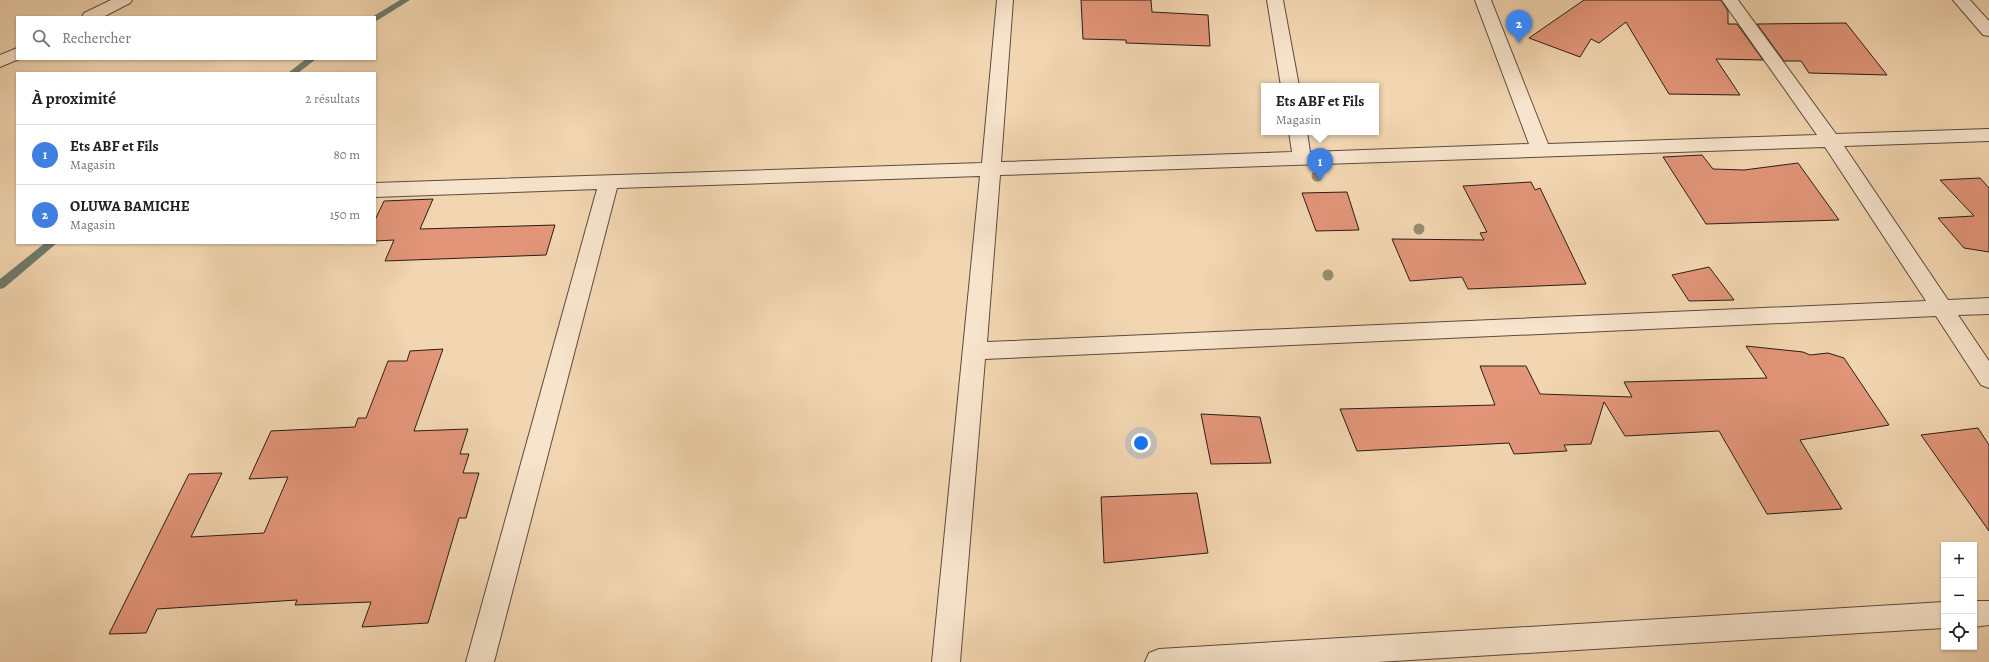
<!DOCTYPE html>
<html lang="fr">
<meta charset="utf-8">
<style>
:root{--surface:#fff;--page:#f2f2f2;--text:#202124;--muted:#757577;--line:#e0e0e0;--accent:#111827}
body{margin:0;font-family:Alegreya,serif;background:var(--page);color:var(--text)}
.controls{position:absolute;right:12px;bottom:12px;display:grid;overflow:hidden;border-radius:0px;box-shadow:0 1px 3px #0004}
.controls button{width:36px;height:36px;display:grid;place-items:center;padding:0;border:0;border-bottom:1px solid var(--line);background:var(--surface);color:var(--text);font:20px sans-serif}
.you{position:absolute;left:1141px;top:443px;width:14px;height:14px;margin:-10px;border:3px solid #fff;border-radius:50%;background:#1a73e8;box-shadow:0 0 0 6px #1a73e833}
.badge{display:grid;place-items:center;width:26px;height:26px;border-radius:50%;background:var(--accent);color:#fff;font-size:13px;font-weight:700}
.pin{position:absolute;translate:-50% -33px;filter:drop-shadow(0 1px 2px #0008)}
.pin::after{content:'';position:absolute;top:21px;width:14px;height:12px;background:inherit;clip-path:polygon(0 0,100% 0,50% 100%)}
.popup{position:absolute;left:1261px;top:83px;width:118px;height:52px;box-sizing:border-box;display:grid;place-content:center;border-radius:0px;background:var(--surface);filter:drop-shadow(0 1px 3px #0005);font-size:13px;white-space:nowrap;color:var(--muted)}
.popup b{font-size:15px;color:var(--text)}
.popup::after{content:'';position:absolute;left:50%;top:100%;margin-left:-8px;border:8px solid transparent;border-top-color:var(--surface)}
.list{margin:0;padding:0;list-style:none}
h2{display:flex;justify-content:space-between;align-items:center;height:52px;margin:0;padding:0 16px;font-size:17px}
h2 small{font-size:13px;font-weight:400;color:var(--muted)}
.list li{display:grid;grid-template-columns:26px 1fr auto;gap:12px;align-items:center;box-sizing:border-box;height:60px;padding:0 16px;border-top:1px solid var(--line)}
.list b{display:block;font-size:15px;white-space:nowrap}
.list p{margin:0;font-size:13px;white-space:nowrap;color:var(--muted)}
.list em{font-size:13px;font-style:normal;color:var(--muted)}
.icon{flex:none;width:22px;height:22px;fill:none;stroke:currentColor;stroke-width:2;stroke-linecap:round;stroke-linejoin:round}
.map{position:relative;flex:none;width:1989px;height:662px;overflow:hidden}
.search{position:absolute;background:var(--surface);box-shadow:0 1px 3px #0004;left:16px;top:16px;width:360px;height:44px;display:flex;align-items:center;gap:10px;box-sizing:border-box;padding:0 14px;border-radius:0px;color:var(--muted);font-size:15px}
.panel{position:absolute;background:var(--surface);box-shadow:0 1px 3px #0004;left:16px;top:72px;width:360px;height:172px;border-radius:0px}
.map>svg:first-child{display:block}
</style>
<div class="map">
<svg width="1989" height="662" viewBox="0 0 1989 662">
<rect width="100%" height="100%" fill="#f2d6b1"/>
<filter id="stains"><feTurbulence type="fractalNoise" baseFrequency=".005" numOctaves="4"/><feColorMatrix values="0 0 0 0 .2 0 0 0 0 .09 0 0 0 0 .02 0 0 0 .5 -.17"/></filter>
<radialGradient id="worn" r=".72"><stop offset=".6" stop-color="#630" stop-opacity="0"/><stop offset="1" stop-color="#630" stop-opacity=".3"/></radialGradient>
<g fill="none" stroke-linecap="round" stroke-linejoin="round">
<!-- stream -->
<path fill="#6e7b6d" fill-rule="evenodd" d="M 400,0 L 410,0 L 378,20 L 375,21 L 375,17 L 372,17 Z
M 306,59 L 316,59 L 298,73 L 288,73 Z
M 45,243 L 57,243 L 4,288 L 0,289 L 0,279 Z"/>
</g>
<!-- building -->
<path fill="#e29579" stroke="#2a1d16" d="M 1081,0 L 1151,0 L 1152,12 L 1208,15 L 1210,46 L 1126,43 L 1126,40 L 1083,39 Z
M 1584,0 L 1721,0 L 1728,11 L 1728,24 L 1737,24 L 1763,60 L 1716,59 L 1740,95 L 1669,94 L 1626,22 L 1599,43 L 1591,39 L 1580,57 L 1529,38 Z
M 1846,23 L 1887,75 L 1809,73 L 1801,61 L 1784,61 L 1757,24 Z
M 1702,155 L 1713,169 L 1744,170 L 1798,163 L 1839,220 L 1706,224 L 1663,157 Z
M 1980,178 L 1989,188 L 1989,252 L 1964,248 L 1938,218 L 1974,216 L 1940,180 Z
M 1531,182 L 1535,190 L 1540,188 L 1586,284 L 1468,289 L 1462,277 L 1410,281 L 1392,239 L 1484,240 L 1480,233 L 1487,232 L 1463,186 Z
M 1347,192 L 1359,230 L 1316,231 L 1302,193 Z
M 433,199 L 420,229 L 555,225 L 546,255 L 385,261 L 394,240 L 375,241 L 375,220 L 384,201 Z
M 1709,267 L 1734,300 L 1689,301 L 1672,275 Z
M 1746,346 L 1803,352 L 1810,355 L 1828,353 L 1844,358 L 1889,425 L 1800,440 L 1842,509 L 1767,514 L 1719,431 L 1625,436 L 1604,402 L 1591,444 L 1564,445 L 1567,451 L 1514,454 L 1509,443 L 1357,451 L 1340,409 L 1495,405 L 1480,366 L 1526,366 L 1540,394 L 1632,397 L 1624,382 L 1767,378 Z
M 443,349 L 414,431 L 468,429 L 460,454 L 469,454 L 463,473 L 479,473 L 466,518 L 459,518 L 428,623 L 362,627 L 371,602 L 295,605 L 297,600 L 157,609 L 146,633 L 109,634 L 189,474 L 222,473 L 191,537 L 264,533 L 288,477 L 249,479 L 271,431 L 355,427 L 358,418 L 366,418 L 388,361 L 407,361 L 410,351 Z
M 1201,414 L 1260,417 L 1271,463 L 1211,464 Z
M 1978,428 L 1989,445 L 1989,531 L 1921,435 Z
M 1197,493 L 1208,553 L 1104,563 L 1101,497 Z"/>
<g fill="none" stroke-linecap="round" stroke-linejoin="round">
<defs>
<path id="minor" d="M 111,0 L 132,0 L 130,3 L 103,17 L 82,17 L 84,13 Z
M 997,0 L 1013,0 L 1001,162 L 1292,152 L 1289,132 L 1307,132 L 1310,152 L 1529,144 L 1475,0 L 1491,0 L 1548,144 L 1817,135 L 1722,0 L 1738,0 L 1836,134 L 1989,129 L 1989,141 L 1844,146 L 1948,300 L 1989,298 L 1989,314 L 1958,315 L 1989,361 L 1989,388 L 1981,385 L 1936,316 L 985,359 L 960,662 L 932,662 L 980,176 L 617,188 L 494,662 L 466,662 L 597,189 L 375,197 L 375,183 L 982,163 ZM 1825,147 L 1926,301 L 987,342 L 1000,175 Z
M 1267,0 L 1283,0 L 1299,86 L 1281,86 Z
M 1953,0 L 1970,0 L 1989,21 L 1989,36 L 1983,35 Z
M 17,48 L 17,59 L 19,59 L 0,67 L 0,55 Z
M 1974,601 L 1989,601 L 1989,625 L 1974,627 Z
M 1944,602 L 1944,628 L 1377,662 L 1145,662 L 1149,653 L 1159,649 Z"/>
</defs>
<!-- minor casing -->
<use href="#minor" stroke="#5c4b3d" stroke-width="2"/>
<!-- minor -->
<use href="#minor" fill="#f7e4cc" fill-rule="evenodd"/>
</g>
<!-- trees -->
<g fill="#9b8b70">
<circle cx="1317" cy="176" r="5.5"/>
<circle cx="1419" cy="229" r="5.5"/>
<circle cx="1328" cy="275" r="5.5"/>
</g>
<rect width="100%" height="100%" filter="url(#stains)"/>
<rect width="100%" height="100%" fill="url(#worn)"/>
</svg>
<div class="controls">
<button>+</button>
<button>−</button>
<button><svg class="icon" aria-label="locate" viewBox="0 0 24 24"><circle cx="12" cy="12" r="6"/><path d="M12 2v4M12 18v4M2 12h4M18 12h4"/></svg></button>
</div>
<div class="you"></div>
<div class="pin badge" style="left:1320px;top:181px;background:#3f7fe0">1</div>
<div class="popup"><b>Ets ABF et Fils</b>Magasin</div>
<div class="pin badge" style="left:1519px;top:43px;background:#3f7fe0">2</div>
<div class="search"><svg class="icon" aria-label="search" viewBox="0 0 24 24"><circle cx="10" cy="10" r="6"/><path d="M15 15l6 6"/></svg>Rechercher</div>
<section class="panel">
<h2>À proximité<small>2 résultats</small></h2>
<ul class="list">
<li><span class="badge" style="background:#3f7fe0">1</span><div><b>Ets ABF et Fils</b><p>Magasin</p></div><em>80 m</em></li>
<li><span class="badge" style="background:#3f7fe0">2</span><div><b>OLUWA BAMICHE</b><p>Magasin</p></div><em>150 m</em></li>
</ul>
</section>
</div>
